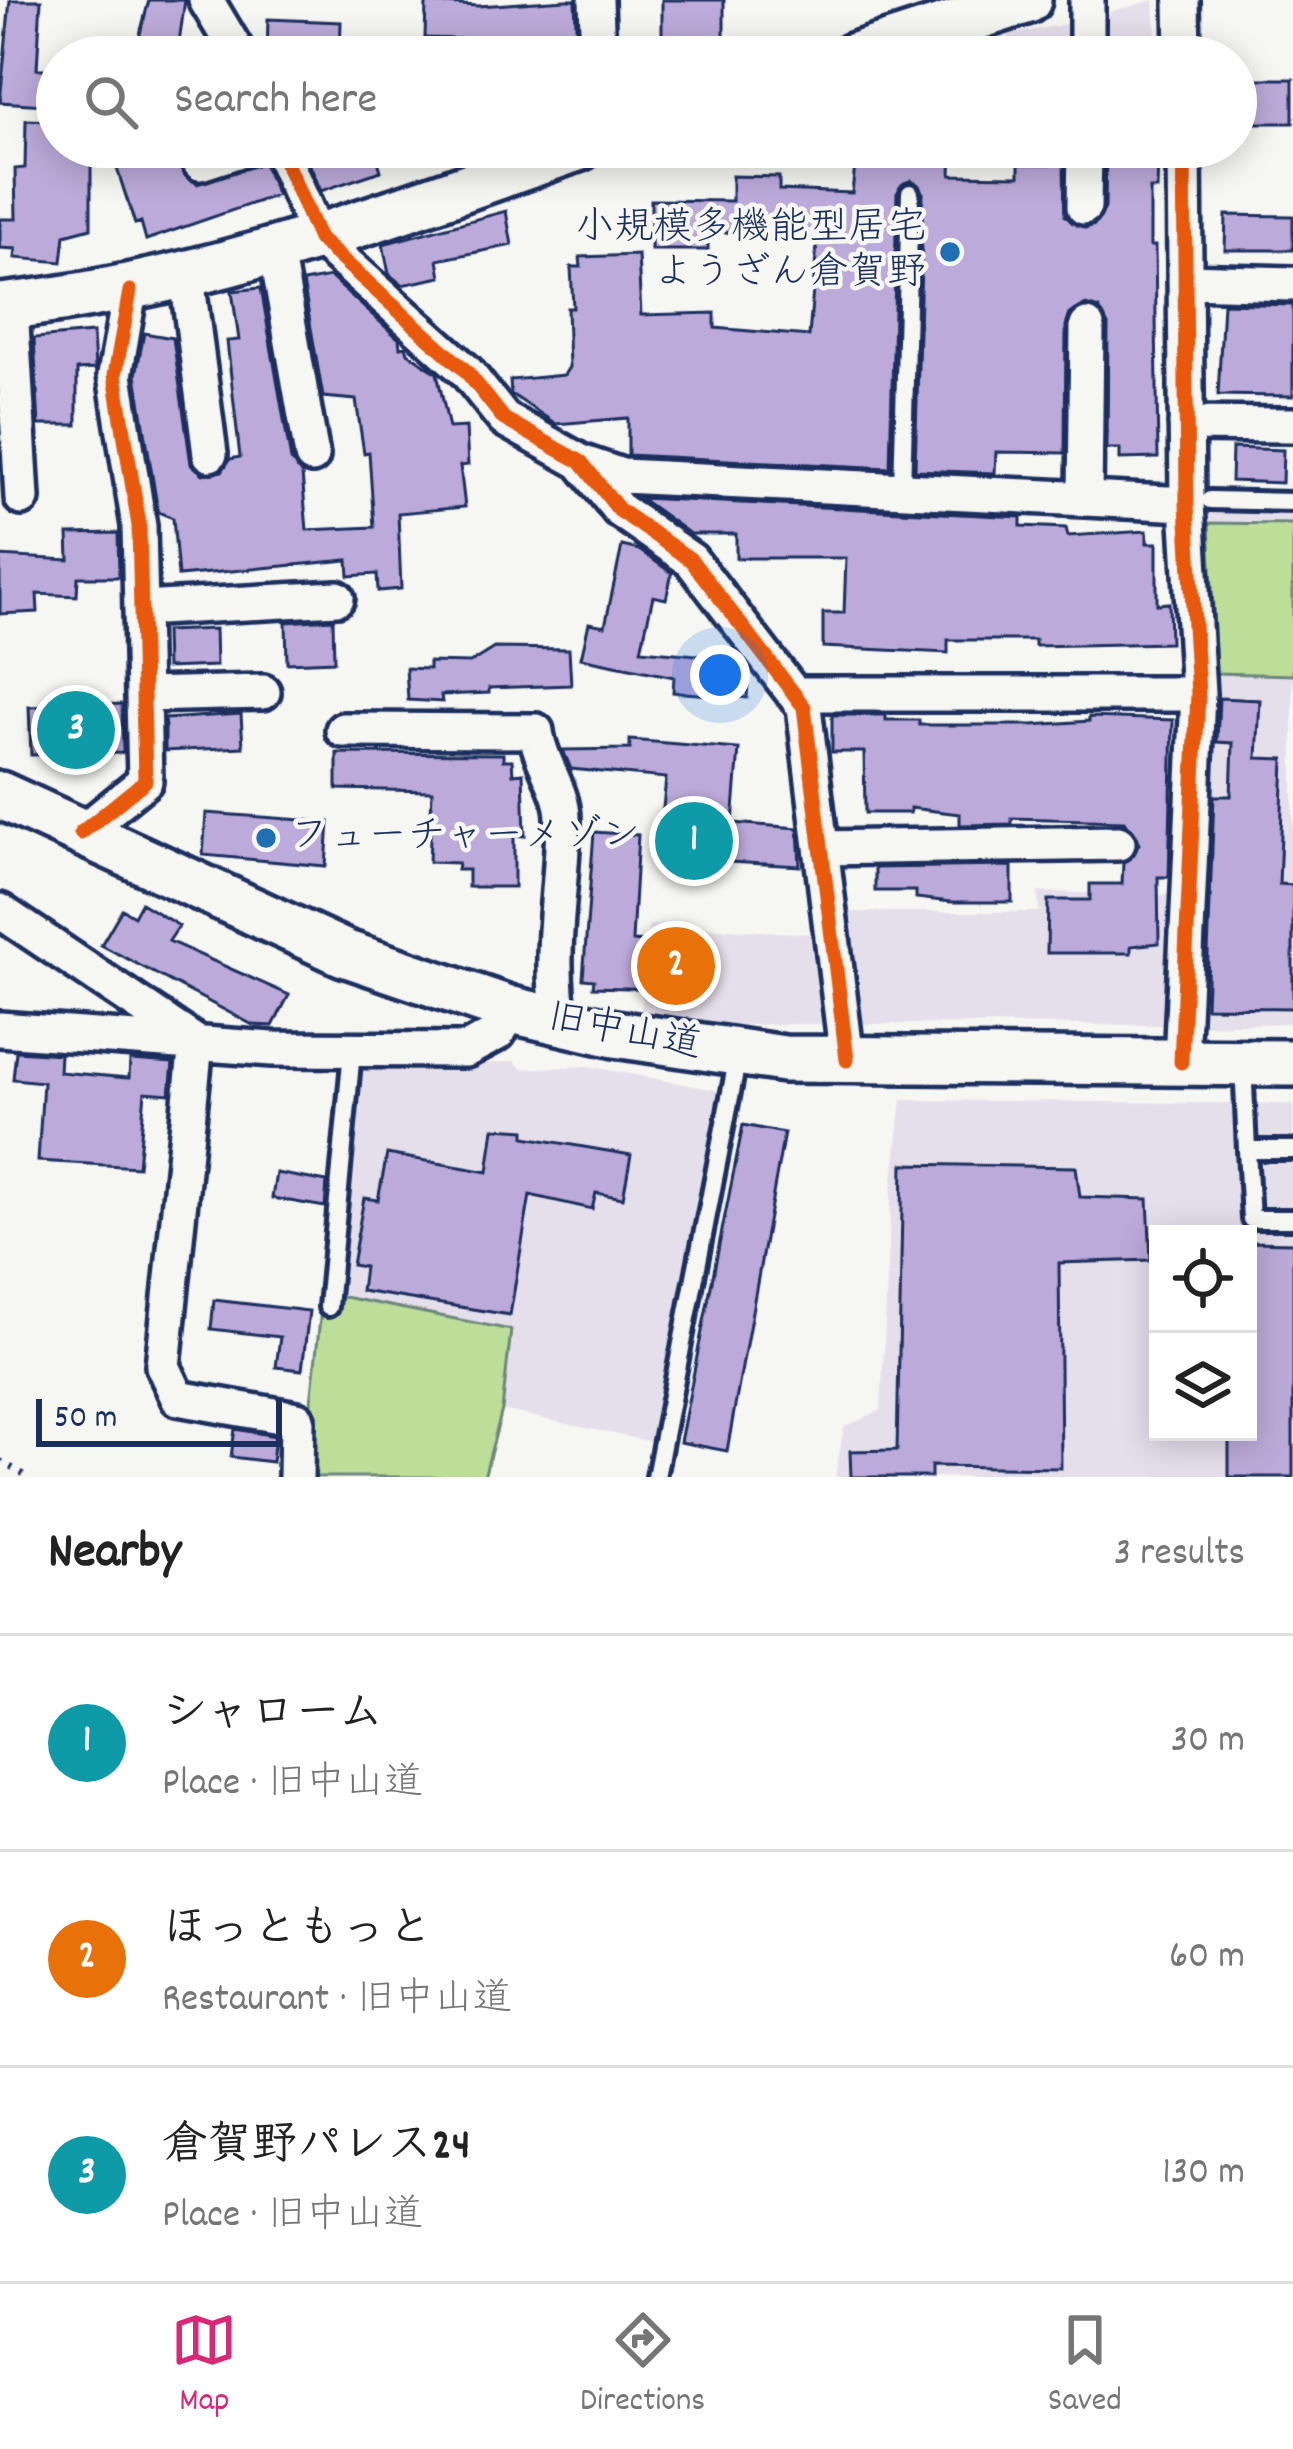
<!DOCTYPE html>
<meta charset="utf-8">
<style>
:root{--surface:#fff;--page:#f2f2f2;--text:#222;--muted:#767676;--line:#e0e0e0;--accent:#db2777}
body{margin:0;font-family:Dekko,"Klee One",sans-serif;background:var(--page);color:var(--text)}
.controls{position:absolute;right:36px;bottom:36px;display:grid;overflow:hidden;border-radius:0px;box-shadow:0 6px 30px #0003}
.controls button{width:108px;height:108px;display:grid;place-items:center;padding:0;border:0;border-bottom:3px solid var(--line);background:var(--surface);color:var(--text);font:60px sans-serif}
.scale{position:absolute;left:36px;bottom:30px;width:246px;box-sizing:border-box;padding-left:12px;border:6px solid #1b2f5e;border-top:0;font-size:33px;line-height:42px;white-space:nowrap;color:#1b2f5e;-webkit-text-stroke:9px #f6f6f2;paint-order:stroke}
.you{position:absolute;left:720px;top:675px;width:42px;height:42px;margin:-30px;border:9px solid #fff;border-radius:50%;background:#1a73e8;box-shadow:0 0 0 18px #1a73e833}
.badge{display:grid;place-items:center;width:78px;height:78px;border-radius:50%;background:var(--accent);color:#fff;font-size:39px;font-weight:700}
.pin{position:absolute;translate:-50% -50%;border:6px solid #fff;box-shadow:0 3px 12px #0006}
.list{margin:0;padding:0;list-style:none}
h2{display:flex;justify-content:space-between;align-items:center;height:156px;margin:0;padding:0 48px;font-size:51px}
h2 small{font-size:39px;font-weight:400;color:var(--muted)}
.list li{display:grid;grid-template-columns:78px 1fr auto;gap:36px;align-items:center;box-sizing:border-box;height:216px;padding:0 48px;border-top:3px solid var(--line)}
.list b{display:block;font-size:45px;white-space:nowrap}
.list p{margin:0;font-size:39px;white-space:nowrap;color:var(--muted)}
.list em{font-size:39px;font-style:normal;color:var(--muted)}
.icon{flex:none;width:66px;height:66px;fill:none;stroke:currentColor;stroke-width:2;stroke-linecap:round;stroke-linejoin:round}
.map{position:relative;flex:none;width:1293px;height:1477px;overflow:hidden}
.search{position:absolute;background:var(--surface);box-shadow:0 6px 30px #0003;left:36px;right:36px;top:36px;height:132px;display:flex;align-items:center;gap:30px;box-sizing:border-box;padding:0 42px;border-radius:66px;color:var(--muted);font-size:45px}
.sheet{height:804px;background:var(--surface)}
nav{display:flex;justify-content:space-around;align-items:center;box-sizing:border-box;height:168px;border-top:3px solid var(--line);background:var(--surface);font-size:33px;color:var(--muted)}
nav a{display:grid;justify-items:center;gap:6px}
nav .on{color:var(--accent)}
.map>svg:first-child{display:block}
</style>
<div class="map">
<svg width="1293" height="1477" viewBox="0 0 1293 1477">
<rect width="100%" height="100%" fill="#f6f6f2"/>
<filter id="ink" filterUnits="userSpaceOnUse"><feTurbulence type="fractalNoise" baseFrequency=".00833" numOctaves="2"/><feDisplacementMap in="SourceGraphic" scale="24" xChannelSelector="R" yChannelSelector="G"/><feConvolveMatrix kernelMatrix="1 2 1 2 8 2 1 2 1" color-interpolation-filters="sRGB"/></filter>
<g filter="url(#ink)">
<!-- built -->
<path fill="#e5dfeb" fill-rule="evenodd" d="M 1154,0 L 1157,57 L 1099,57 L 1100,24 L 1112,11 Z
M 1076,22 L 1075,57 L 1007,57 L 1008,35 Z
M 1200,513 L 1293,514 L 1293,1023 L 1194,1025 Z
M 1038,892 L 1170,895 L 1167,1025 L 856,1024 L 845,912 L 1039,912 Z
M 649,925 L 815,934 L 828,1024 L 726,1025 L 641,1013 Z
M 514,1061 L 522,1069 L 587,1066 L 721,1091 L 652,1442 L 502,1410 L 511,1331 L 340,1296 L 360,1066 L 446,1068 Z
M 902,1100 L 1293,1104 L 1293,1477 L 835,1477 L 844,1427 L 881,1410 L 891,1197 ZM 1158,1234 L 1248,1234 L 1248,1432 L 1158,1432 Z"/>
<!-- green -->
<path fill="#bcde98" stroke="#6c867b" stroke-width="3" d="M 1209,523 L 1293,524 L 1293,675 L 1216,673 Z
M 339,1296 L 511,1330 L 502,1410 L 484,1477 L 303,1477 L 321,1309 L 337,1310 Z"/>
<!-- building -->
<path fill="#bcaada" stroke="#1b2f5e" stroke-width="3" d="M 10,0 L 41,0 L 37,69 L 46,69 L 44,105 L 0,102 Z
M 149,0 L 185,0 L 177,57 L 134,57 Z
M 566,0 L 575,0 L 577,51 L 511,51 L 511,40 L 425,38 L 426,3 L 478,6 Z
M 662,0 L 724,0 L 724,57 L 662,57 Z
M 268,19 L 341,22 L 340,57 L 267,57 Z
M 1236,79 L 1293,79 L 1293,123 L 1236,123 Z
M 26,120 L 57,121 L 57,147 L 91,147 L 91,228 L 65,235 L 62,262 L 15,258 L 16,249 L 0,248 L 0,219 L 16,219 L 15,169 L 25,168 Z
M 110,147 L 187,147 L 180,168 L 197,184 L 263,162 L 277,195 L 146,240 L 141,222 L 135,224 Z
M 302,147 L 374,147 L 381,171 L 321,191 Z
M 857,147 L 952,147 L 951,175 L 1019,176 L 1019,164 L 1064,164 L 1065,216 L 1085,228 L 1095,225 L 1105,208 L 1106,148 L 1152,149 L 1152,157 L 1158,157 L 1157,189 L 1150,189 L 1150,246 L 1155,246 L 1158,458 L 1120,459 L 1120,449 L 1107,449 L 1108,325 L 1099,309 L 1086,305 L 1070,314 L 1066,326 L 1065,453 L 996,452 L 995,473 L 915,470 L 923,193 L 911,180 L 897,193 L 890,468 L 628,455 L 628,418 L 556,424 L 511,394 L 510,380 L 564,375 L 569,367 L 567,308 L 573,308 L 571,267 L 581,267 L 580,257 L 638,255 L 641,315 L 715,313 L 715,328 L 809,336 L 818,233 L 708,232 L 708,250 L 651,250 L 651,200 L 732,201 L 732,176 L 779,177 L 779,190 L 852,193 Z
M 506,211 L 512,245 L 438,260 L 441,277 L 402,285 L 389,274 L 383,244 Z
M 1226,215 L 1293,216 L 1293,250 L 1225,250 Z
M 330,277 L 399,339 L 400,347 L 406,346 L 408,353 L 437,373 L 449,428 L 466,427 L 468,465 L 460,466 L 465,507 L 398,513 L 401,589 L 378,591 L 377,574 L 349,576 L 348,560 L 178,576 L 173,518 L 158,512 L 136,375 L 144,333 L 173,338 L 191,464 L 203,474 L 222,471 L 230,459 L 240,457 L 227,341 L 239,340 L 232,291 L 261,288 L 291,460 L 302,474 L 307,530 L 374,527 L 369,452 L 364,453 L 356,400 L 323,397 L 303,282 Z
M 1223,303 L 1293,305 L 1293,396 L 1218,395 Z
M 93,333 L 95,369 L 77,370 L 77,425 L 39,425 L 34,338 Z
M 1232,448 L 1283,450 L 1282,483 L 1231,481 Z
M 640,498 L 1021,517 L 1021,526 L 1066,528 L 1068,536 L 1147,531 L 1147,543 L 1157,543 L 1157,604 L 1169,603 L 1170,643 L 1035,646 L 1035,640 L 948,640 L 948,653 L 823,647 L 823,613 L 844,613 L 846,558 L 736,558 L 736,534 L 690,534 Z
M 118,533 L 119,577 L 78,577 L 77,596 L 37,594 L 38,612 L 0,614 L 0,556 L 69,560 L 68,534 Z
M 622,546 L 639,550 L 672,573 L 666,599 L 653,596 L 641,650 L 741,659 L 749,670 L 747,698 L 673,692 L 674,677 L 581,658 L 589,623 L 605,626 Z
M 333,619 L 334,661 L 287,663 L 286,622 Z
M 215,629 L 216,666 L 166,668 L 165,631 Z
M 494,648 L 569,649 L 571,685 L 489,688 L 489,693 L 441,695 L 442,702 L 408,700 L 406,668 L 429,669 L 429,662 L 470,663 Z
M 1219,698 L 1260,700 L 1257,758 L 1284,759 L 1279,884 L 1293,885 L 1293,1008 L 1206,1007 L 1214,796 L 1231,796 L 1233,743 L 1217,742 Z
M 122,704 L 123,753 L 31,755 L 29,707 Z
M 241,714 L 243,747 L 165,751 L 165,719 Z
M 832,715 L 886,715 L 886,720 L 919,720 L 919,725 L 1032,725 L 1089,721 L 1089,717 L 1173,720 L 1169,877 L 1158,877 L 1159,943 L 1131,946 L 1131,953 L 1047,953 L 1048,900 L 1090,900 L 1090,884 L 1122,884 L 1123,863 L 1139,844 L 1124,821 L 1012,818 L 1012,824 L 960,825 L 960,814 L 910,808 L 910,813 L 865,813 L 864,752 L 832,752 Z
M 630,740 L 739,749 L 733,823 L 798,828 L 800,866 L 658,858 L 666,778 L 571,769 L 563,750 L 630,749 Z
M 337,753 L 503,754 L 503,760 L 512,760 L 513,774 L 523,773 L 525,836 L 514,835 L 514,887 L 468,887 L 468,870 L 457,870 L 458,863 L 429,862 L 432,791 L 337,789 Z
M 206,813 L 329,822 L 326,866 L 203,855 Z
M 594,832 L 638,835 L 632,941 L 700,946 L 697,990 L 593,987 L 594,980 L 583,979 Z
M 1012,866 L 1012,902 L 951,902 L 916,898 L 916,891 L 875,891 L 875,868 Z
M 141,903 L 179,926 L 169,941 L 289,995 L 273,1026 L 253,1025 L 101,945 L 122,909 L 134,916 Z
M 16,1051 L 60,1054 L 59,1072 L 129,1078 L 130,1060 L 173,1063 L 170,1094 L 145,1092 L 138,1167 L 38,1161 L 43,1082 L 13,1079 Z
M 743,1125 L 784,1133 L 727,1451 L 680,1442 Z
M 494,1128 L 525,1130 L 525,1137 L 631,1155 L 623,1198 L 596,1193 L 592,1209 L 530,1195 L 510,1315 L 361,1291 L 364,1267 L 352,1265 L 364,1198 L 378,1200 L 387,1154 L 488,1172 Z
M 903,1164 L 1076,1167 L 1080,1197 L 1148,1199 L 1151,1260 L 1059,1263 L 1061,1468 L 931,1466 L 931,1477 L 851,1477 L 850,1451 L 897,1450 Z
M 276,1173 L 327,1182 L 325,1207 L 272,1198 Z
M 1248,1242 L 1293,1243 L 1293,1477 L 1229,1477 L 1229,1432 L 1248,1432 Z
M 214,1300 L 309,1311 L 302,1370 L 276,1367 L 280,1337 L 211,1329 Z
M 235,1429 L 275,1436 L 272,1462 L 231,1457 Z"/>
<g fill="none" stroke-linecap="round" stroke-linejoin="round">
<defs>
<path id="service" d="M 902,490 L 910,193
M 1210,500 L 1293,502
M 1243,1063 L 1247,1150 L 1293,1150
M 1247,1150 L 1251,1219 L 1293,1219
M 328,1307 L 352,1051
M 656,1477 L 738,1056"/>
<path id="minor" d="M 206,0 L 240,57
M 596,0 L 598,57
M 1182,0 L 1183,57
M 1087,57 L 1087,0
M 279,147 L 319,239 L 466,371 L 504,419 L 581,462 L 619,510 L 691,560 L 804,707 L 847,1060
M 477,147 L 484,181
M 200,163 L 249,147
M 1084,207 L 1085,147
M 276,251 L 312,456
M 187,277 L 210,454
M 1185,281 L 1293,284
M 11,306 L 22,498
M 1186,424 L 1293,425
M 581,462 L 622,476 L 1187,504
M 1085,499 L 1087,326
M 141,609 L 337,598
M 795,694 L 1198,694
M 143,695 L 263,692
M 343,730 L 536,731 C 539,761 563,790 563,818 C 563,887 547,954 560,1022
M 81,833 L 145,781 L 139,526 L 115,375 L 130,291
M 822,848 L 1118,843
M 0,911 L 195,1042
M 0,1029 L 272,1049 L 466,1050 L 498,1033 L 512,1010
M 196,1043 L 163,1366 L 178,1398 L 297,1419 L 296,1477
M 1181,1062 L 1198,694 L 1187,504 L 1184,147"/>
<path id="secondary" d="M 852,57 L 1028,0
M 0,307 C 206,285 386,215 580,147
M 0,795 L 344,953 L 512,1010 L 615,1034 L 784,1059 L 1293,1063"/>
</defs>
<!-- service casing -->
<use href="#service" stroke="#1b2f5e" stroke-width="26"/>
<!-- minor casing -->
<use href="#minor" stroke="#1b2f5e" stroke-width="42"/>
<!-- secondary casing -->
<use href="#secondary" stroke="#1b2f5e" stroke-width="54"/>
<!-- path -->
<path stroke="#1b2f5e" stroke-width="6" stroke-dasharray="3 9" stroke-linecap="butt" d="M 0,1461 L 29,1477"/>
<!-- service -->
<use href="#service" stroke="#f6f6f2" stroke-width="16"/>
<!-- minor -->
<use href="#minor" stroke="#f6f6f2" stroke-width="33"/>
<!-- secondary -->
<use href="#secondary" stroke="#f6f6f2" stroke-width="45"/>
<defs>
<path id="cycleway" d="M 279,147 L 319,239 L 466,371 L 504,419 L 581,462 L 619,510 L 691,560 L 804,707 L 847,1060
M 81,833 L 145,781 L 139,526 L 115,375 L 130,291
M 1181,1062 L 1198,694 L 1187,504 L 1184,147"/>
</defs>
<!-- cycleway casing -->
<use href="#cycleway" stroke="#f6f6f2" stroke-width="22"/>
<!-- cycleway -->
<use href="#cycleway" stroke="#e8590c" stroke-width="15"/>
</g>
</g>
<!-- markers -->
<g fill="#1f6fb2" stroke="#f6f6f2" stroke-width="4.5">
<circle cx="950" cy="252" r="12"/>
<circle cx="266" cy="838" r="12"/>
</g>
<g text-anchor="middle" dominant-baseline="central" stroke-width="9" stroke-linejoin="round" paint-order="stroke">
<!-- poi labels -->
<g font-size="39" fill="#1b2f5e" stroke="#f6f6f2" text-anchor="end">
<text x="926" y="230">小規模多機能型居宅<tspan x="926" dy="45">ようざん倉賀野</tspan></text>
<text x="290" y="838" text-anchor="start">フューチャーメゾン</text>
</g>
<!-- street labels -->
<g font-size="39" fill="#1b2f5e" stroke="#f6f6f2">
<text transform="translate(624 1034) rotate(11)">旧中山道</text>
</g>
</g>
</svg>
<div class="controls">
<button><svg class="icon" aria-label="locate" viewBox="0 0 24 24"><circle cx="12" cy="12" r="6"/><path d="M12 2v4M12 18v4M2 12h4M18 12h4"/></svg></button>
<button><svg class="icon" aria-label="layers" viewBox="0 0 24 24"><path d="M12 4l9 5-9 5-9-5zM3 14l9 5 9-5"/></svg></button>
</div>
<div class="scale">50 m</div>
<div class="you"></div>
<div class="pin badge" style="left:694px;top:841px;background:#0f9aa8">1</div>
<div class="pin badge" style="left:676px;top:966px;background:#e8710a">2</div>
<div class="pin badge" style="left:76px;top:730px;background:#0f9aa8">3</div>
<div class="search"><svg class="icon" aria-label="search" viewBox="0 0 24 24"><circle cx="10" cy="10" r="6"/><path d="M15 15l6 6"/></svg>Search here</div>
</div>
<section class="sheet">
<h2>Nearby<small>3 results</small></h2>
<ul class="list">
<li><span class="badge" style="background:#0f9aa8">1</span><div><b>シャローム</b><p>Place · 旧中山道</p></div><em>30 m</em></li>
<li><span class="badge" style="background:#e8710a">2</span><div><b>ほっともっと</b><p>Restaurant · 旧中山道</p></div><em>60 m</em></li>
<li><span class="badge" style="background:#0f9aa8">3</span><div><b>倉賀野パレス24</b><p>Place · 旧中山道</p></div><em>130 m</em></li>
</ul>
</section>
<nav>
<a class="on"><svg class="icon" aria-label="map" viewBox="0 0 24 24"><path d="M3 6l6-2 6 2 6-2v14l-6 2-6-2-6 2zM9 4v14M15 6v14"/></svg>Map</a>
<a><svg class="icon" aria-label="directions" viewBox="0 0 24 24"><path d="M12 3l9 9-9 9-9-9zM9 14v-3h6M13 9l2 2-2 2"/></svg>Directions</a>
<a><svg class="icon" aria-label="saved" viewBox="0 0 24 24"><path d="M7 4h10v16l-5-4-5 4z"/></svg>Saved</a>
</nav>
